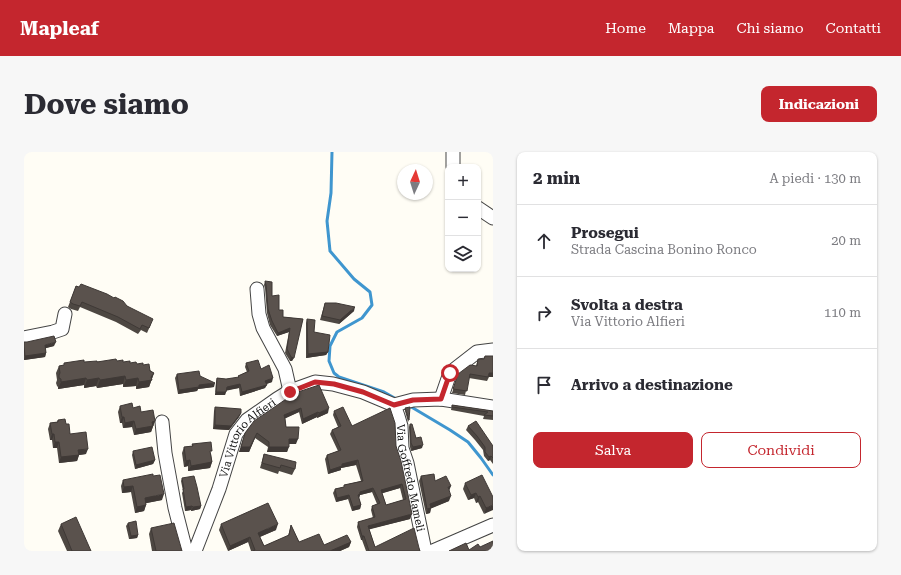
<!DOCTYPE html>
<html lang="it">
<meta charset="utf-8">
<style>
:root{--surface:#fff;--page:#f7f7f7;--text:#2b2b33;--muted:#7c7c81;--line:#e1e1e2;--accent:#c4262e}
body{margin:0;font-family:"Roboto Serif",serif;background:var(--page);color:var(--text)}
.controls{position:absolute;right:12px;top:12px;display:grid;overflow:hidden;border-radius:8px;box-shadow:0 1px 3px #0004}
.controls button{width:36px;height:36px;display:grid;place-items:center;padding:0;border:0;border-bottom:1px solid var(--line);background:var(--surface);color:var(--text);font:20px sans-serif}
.compass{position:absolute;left:373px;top:12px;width:36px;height:36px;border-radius:50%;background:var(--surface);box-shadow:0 1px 3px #0004;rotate:4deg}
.stop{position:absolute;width:12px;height:12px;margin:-9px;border:3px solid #c4262e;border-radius:50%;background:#fff}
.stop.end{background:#c4262e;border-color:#fff;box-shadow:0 1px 4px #0008}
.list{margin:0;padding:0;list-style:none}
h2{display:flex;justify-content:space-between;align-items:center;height:52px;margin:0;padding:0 16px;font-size:17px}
h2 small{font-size:13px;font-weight:400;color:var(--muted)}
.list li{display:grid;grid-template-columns:26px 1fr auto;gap:12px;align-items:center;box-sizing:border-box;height:72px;padding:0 16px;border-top:1px solid var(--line)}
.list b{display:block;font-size:15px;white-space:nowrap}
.list p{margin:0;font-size:13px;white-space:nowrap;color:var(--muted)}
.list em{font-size:13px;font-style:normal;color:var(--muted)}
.actions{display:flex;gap:8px;padding:12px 16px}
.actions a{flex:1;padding:9px 0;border:1px solid var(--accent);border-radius:8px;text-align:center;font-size:14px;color:var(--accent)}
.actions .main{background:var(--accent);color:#fff}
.icon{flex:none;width:22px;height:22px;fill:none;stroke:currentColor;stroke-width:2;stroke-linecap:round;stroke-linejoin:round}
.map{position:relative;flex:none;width:469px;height:399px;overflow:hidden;border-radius:8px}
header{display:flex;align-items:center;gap:24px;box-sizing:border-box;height:56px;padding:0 20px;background:var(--accent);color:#fff}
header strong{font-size:19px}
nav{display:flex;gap:22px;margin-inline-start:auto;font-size:14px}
.intro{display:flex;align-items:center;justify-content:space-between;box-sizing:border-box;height:96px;padding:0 24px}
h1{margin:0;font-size:28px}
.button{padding:10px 18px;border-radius:8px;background:var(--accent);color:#fff;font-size:14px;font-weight:700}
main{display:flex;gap:24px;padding:0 24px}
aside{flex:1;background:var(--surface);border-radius:8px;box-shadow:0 1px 3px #0004}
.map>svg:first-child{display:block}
</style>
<header>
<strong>Mapleaf</strong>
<nav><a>Home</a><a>Mappa</a><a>Chi siamo</a><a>Contatti</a></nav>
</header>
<div class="intro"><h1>Dove siamo</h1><a class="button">Indicazioni</a></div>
<main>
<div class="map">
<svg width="469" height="399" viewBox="0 0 469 399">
<rect width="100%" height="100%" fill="#fffdf5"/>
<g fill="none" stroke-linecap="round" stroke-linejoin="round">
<!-- stream -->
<path stroke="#3f96cf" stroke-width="3" d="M 308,0 L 307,41 L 303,69 L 306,99 L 330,127 L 346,140 L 348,153 L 338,166 L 313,180 L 306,194 L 305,209 L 310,221 L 315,225 L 360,240 L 374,248
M 384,253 L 426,278 L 444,290 L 457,306 L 469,323"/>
<defs>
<g id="minor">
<path d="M 429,0 L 429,15"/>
<path d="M 454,56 L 469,66"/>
<path d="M 233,137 L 235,162 L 239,176 L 261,217 L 266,239"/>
<path d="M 0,186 L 29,180 L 38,177 L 41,162"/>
<path d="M 417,247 L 426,221 L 453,200 L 469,198"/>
<path id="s1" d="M 370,253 L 374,264 L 377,274 L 378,296 L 383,311 L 401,399"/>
<path d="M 138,270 L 141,301 L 151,356 L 162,399"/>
<path id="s2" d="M 171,399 L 195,337 L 212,282 L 223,268 L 253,247 L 266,239 L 291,230 L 309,232 L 339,240 L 370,253 L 389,248 L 417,247 L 469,255"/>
<path d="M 409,399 L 469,373"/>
</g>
</defs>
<!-- minor casing -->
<use href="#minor" stroke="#444" stroke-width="15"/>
<!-- minor -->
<use href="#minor" stroke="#fff" stroke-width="13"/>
</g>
<!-- wall -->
<path fill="#4d4742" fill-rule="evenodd" d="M 241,129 L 255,158 L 259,165 L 279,167 L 268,209 L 266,209 L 261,201 L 265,180 L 253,184 L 246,173 L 243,161 L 241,136 L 240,133 Z
M 52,134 L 103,154 L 127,172 L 123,181 L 117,178 L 114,182 L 92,170 L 56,155 L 54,159 L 47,157 L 44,155 Z
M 301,151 L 330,159 L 315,172 L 296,168 Z
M 283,167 L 290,180 L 304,200 L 302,203 L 282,206 L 282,171 Z
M 0,190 L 30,194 L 21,196 L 22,201 L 21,205 L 0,208 Z
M 461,204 L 465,225 L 463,229 L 445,226 L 441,243 L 428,241 L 434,222 L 452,214 L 454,207 L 460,207 Z
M 93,209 L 119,213 L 130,221 L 125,235 L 112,237 L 112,234 L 99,235 L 99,232 L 73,236 L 72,234 L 60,236 L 60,233 L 34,237 L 34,235 L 33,234 L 32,231 L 33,228 L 32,221 L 35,214 L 40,213 L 40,211 Z
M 222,211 L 237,217 L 248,230 L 242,232 L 241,236 L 216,244 L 215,236 L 202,238 L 201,243 L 191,243 L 192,230 L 193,226 L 202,227 L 214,226 L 214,224 L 223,220 L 221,215 Z
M 153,222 L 176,224 L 190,235 L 174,237 L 173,239 L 154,242 L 151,226 Z
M 271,241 L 304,261 L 293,266 L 293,265 L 278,272 L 275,260 L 261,266 L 262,275 L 272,292 L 265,292 L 263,300 L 243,300 L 244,295 L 231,286 L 225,300 L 215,300 L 221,281 Z
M 428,253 L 469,259 L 469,268 L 459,267 L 460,264 L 427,258 Z
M 96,254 L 109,256 L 131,269 L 127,280 L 110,283 L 108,275 L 99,276 L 98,271 L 96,271 L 94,260 Z
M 191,255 L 217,261 L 215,265 L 205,278 L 189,277 L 190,259 Z
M 381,256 L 385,268 L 384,270 L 381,259 Z
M 310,259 L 328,274 L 372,294 L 386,367 L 345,377 L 351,395 L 395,396 L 396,399 L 342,399 L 338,388 L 337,388 L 333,375 L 334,370 L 349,366 L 347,358 L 348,354 L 353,352 L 348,340 L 336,343 L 335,346 L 337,353 L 336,357 L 328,359 L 324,347 L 312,350 L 309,341 L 311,337 L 320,335 L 320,333 L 337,329 L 332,313 L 317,316 L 317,318 L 304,322 L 301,307 L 303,303 L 314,299 L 306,282 L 308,278 L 314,275 L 309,263 ZM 376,336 L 379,348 L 362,353 L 358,341 Z
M 34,268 L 42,272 L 46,282 L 62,302 L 55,303 L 53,309 L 35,311 L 33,296 L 29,296 L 28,288 L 26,288 L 24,277 L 26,271 L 33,270 Z
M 386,272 L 392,286 L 398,296 L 387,299 L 386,295 L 385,275 Z
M 444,274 L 469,294 L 469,312 L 466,308 L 464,309 L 460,304 L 459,298 L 451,288 L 442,278 Z
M 168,292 L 187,302 L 188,310 L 186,316 L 164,319 L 164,314 L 160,315 L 158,301 L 160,295 L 168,294 Z
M 109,299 L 131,308 L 129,312 L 111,317 L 108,303 Z
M 240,302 L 271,317 L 268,323 L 255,319 L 254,322 L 236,316 Z
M 397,324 L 411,329 L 425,339 L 425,349 L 407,356 L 406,361 L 402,362 L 395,329 Z
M 158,326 L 177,354 L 176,357 L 167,359 L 167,358 L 161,359 L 158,341 L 159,339 L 157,329 Z
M 99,328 L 138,348 L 122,351 L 122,353 L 120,359 L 111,361 L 107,340 L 98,341 L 97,334 Z
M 441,331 L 469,345 L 460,362 L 454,350 L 452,351 L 450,346 L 444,348 L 439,337 Z
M 104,371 L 114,383 L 113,386 L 105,387 L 102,374 Z
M 37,372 L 67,399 L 43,399 L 34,379 Z
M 197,372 L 252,378 L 236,385 L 240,394 L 264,384 L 267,373 L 275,390 L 300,393 L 327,390 L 325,395 L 316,399 L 227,399 L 224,390 L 204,399 L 195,378 Z
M 127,376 L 158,399 L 128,399 L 125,382 Z"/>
<!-- shaded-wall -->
<path fill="#3f3936" d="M 331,155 L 330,159 L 315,172 L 316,168 Z
M 266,176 L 265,180 L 253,184 L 254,181 Z
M 32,190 L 30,194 L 19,197 L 21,193 Z
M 304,200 L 302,203 L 282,206 L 284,202 Z
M 22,201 L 21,205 L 0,208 L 1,204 Z
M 267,205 L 270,206 L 268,209 L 266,209 Z
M 130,221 L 125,235 L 112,237 L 115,230 L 127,225 Z
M 465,221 L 469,221 L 469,225 L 464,225 Z
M 101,224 L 99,232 L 73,236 L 76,228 Z
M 62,226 L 60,233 L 34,237 L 37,230 Z
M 75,226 L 72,234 L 60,236 L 63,228 Z
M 114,226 L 112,234 L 99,235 L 102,228 Z
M 249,226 L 248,230 L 240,233 L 241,229 Z
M 191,231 L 190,235 L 174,237 L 173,239 L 154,242 L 155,238 L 175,233 Z
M 216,232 L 215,236 L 201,239 L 203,235 Z
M 243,233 L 241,236 L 216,244 L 218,240 Z
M 192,240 L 202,240 L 201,243 L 191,243 Z
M 277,256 L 275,260 L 258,268 L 260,263 Z
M 305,256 L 304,261 L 293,266 L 295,261 Z
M 294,260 L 293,265 L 278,272 L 279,267 Z
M 217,261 L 215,265 L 205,278 L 189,277 L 191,273 Z
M 98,265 L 100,265 L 98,271 L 96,271 Z
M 110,269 L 108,275 L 99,276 L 101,271 Z
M 131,269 L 127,280 L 110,283 L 112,277 Z
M 28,282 L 30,282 L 28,288 L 26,288 Z
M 231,286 L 225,300 L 215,300 L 217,295 Z
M 265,287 L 274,287 L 272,292 L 264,292 Z
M 31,290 L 35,290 L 33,296 L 29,296 Z
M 399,293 L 398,296 L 387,299 L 389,295 Z
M 245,295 L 265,295 L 263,300 L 243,300 Z
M 64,297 L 62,302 L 55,303 L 53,309 L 35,311 L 37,305 L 54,298 Z
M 467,304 L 466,308 L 464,309 L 465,305 Z
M 131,308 L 129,312 L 111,317 L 112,313 Z
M 166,308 L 164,314 L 160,315 L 162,309 Z
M 334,308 L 332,313 L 317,316 L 317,318 L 304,322 L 306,318 L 318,312 Z
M 188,310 L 186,316 L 164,319 L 167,314 Z
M 378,332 L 376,336 L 356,342 L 357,338 Z
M 109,334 L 107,340 L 98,341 L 100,335 Z
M 427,334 L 425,339 L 424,335 Z
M 349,336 L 348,340 L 336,343 L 335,346 L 333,347 L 336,340 Z
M 452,341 L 450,346 L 444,348 L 447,343 Z
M 140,342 L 138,348 L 118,352 L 121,346 Z
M 325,343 L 324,347 L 312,350 L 313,346 Z
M 427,344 L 425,349 L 406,357 L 407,356 L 406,361 L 402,362 L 406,352 Z
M 456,344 L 454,350 L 452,351 L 454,345 Z
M 122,353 L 120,359 L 111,361 L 113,355 Z
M 337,353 L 336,357 L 328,359 L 329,355 Z
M 469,353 L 469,358 L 460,362 L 462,356 Z
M 168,354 L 167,358 L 161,359 L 162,355 Z
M 177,354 L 176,357 L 167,359 L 169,355 Z
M 388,362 L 386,367 L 343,378 L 344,374 Z
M 254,372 L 252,378 L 233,386 L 234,381 Z
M 114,383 L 113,386 L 105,387 L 107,384 Z
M 338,384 L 340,384 L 338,388 L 337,388 Z
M 226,385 L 224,390 L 204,399 L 206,394 Z
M 327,390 L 325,395 L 316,399 L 306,399 Z"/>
<!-- building -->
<path fill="#5a524d" stroke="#3f3936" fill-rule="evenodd" d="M 241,129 L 248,130 L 248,144 L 255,143 L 255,158 L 259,158 L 259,165 L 279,167 L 270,206 L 267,205 L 263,197 L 266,176 L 254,181 L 248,169 L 244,157 L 242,133 Z
M 57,132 L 83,142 L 90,146 L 91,145 L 99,149 L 103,154 L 129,167 L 125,176 L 118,173 L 116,177 L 94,165 L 58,150 L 56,154 L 49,152 L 46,150 L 52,134 L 55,135 Z
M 301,151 L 312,151 L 331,155 L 316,168 L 298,164 Z
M 283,167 L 291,168 L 290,180 L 306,183 L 304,200 L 284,202 Z
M 30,184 L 32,190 L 21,193 L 22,201 L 1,204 L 0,195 L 0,190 L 3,190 Z
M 461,204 L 469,204 L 469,221 L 465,221 L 464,225 L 446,222 L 443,239 L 429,237 L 434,222 L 446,213 L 453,214 L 454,207 L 460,207 Z
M 92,207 L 93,209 L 99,208 L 99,210 L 106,209 L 106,211 L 112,210 L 113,212 L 119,211 L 119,213 L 125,212 L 126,219 L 130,221 L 127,225 L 128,228 L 115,230 L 114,226 L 102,228 L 101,224 L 76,228 L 75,226 L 63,228 L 62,226 L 37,230 L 37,227 L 35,226 L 35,223 L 36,221 L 35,214 L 40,213 L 40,211 L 60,208 L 60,210 L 73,209 L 73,210 Z
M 234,208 L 237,217 L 245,213 L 249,226 L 241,229 L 243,233 L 218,240 L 216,232 L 203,235 L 202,240 L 192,240 L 193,226 L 202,227 L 215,225 L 214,224 L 225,219 L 222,211 Z
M 175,219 L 176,224 L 191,231 L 175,233 L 175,235 L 155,238 L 153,222 Z
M 295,233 L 305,256 L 295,261 L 294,260 L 279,267 L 277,256 L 260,263 L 261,267 L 262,275 L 275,275 L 274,287 L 265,287 L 265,295 L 245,295 L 245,290 L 233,281 L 226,295 L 217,295 L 221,281 L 230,269 L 271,241 Z
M 108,251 L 109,256 L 116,254 L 117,260 L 129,258 L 131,269 L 128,270 L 129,274 L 112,277 L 110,269 L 101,271 L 100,265 L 98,265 L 96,254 Z
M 428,253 L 469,259 L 469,264 L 460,263 L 464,260 L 428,255 Z
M 191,255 L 217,257 L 217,261 L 207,274 L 191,273 Z
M 319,255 L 328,274 L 366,256 L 371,271 L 372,294 L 377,309 L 388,362 L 344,374 L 351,395 L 390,376 L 395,396 L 396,399 L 345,399 L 340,384 L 338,384 L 334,370 L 351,365 L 348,354 L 356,351 L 349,336 L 336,340 L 336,342 L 334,343 L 337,353 L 329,355 L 325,343 L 313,346 L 311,337 L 320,335 L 320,333 L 339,329 L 334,308 L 318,312 L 318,314 L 306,318 L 303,303 L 317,298 L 308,278 L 317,274 L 310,259 ZM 378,332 L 382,347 L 362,353 L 357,338 Z
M 386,255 L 385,268 L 381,256 Z
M 41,267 L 42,272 L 45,272 L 46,282 L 62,280 L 64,297 L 54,298 L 55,303 L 37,305 L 35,290 L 31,290 L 30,282 L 28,282 L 26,271 L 34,270 L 34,268 Z
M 452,269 L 469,294 L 469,306 L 467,304 L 465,305 L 461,300 L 461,295 L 453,284 L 444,274 Z
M 386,272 L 388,272 L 392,286 L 397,285 L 399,293 L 389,295 L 387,291 Z
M 187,290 L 188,299 L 186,299 L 188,310 L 167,314 L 166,308 L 162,309 L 160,295 L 169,294 L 168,292 Z
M 128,295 L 131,308 L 112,313 L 109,299 Z
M 240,302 L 272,310 L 271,317 L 257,313 L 256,316 L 238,311 Z
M 129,322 L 129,324 L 136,323 L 140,342 L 121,346 L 122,353 L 113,355 L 109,334 L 100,335 L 99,328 Z
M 410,322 L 411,329 L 422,324 L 427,334 L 424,335 L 427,344 L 406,352 L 407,356 L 403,357 L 397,324 Z
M 458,323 L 469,345 L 469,353 L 462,356 L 456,344 L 454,345 L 452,341 L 447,343 L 441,331 Z
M 170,324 L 173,335 L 177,354 L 169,355 L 168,354 L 162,355 L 159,337 L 160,337 L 158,326 Z
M 244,351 L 254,372 L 234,381 L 240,394 L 265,383 L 267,373 L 275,390 L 295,382 L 300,393 L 323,383 L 327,390 L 306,399 L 229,399 L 231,398 L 226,385 L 206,394 L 197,372 Z
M 52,365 L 67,399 L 48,399 L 37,372 Z
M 112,369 L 114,383 L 107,384 L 104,371 Z
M 150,371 L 158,399 L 132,399 L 127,376 Z
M 469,389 L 469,399 L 425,399 L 442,391 L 445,398 L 454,392 L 456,395 Z"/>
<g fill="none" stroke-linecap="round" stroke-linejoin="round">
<!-- route -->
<path stroke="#c4262e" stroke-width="5" d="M 266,240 L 291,230 L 310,232 L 339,240 L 370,253 L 389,248 L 417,247 L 426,221"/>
</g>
<g text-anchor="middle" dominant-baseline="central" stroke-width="4" stroke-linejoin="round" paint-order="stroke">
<!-- street labels -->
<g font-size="11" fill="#111" stroke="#fff">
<text stroke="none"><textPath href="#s2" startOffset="127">Via Vittorio Alfieri</textPath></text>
<text stroke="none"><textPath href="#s1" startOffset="75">Via Goffredo Mameli</textPath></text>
</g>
</g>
</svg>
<div class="controls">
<button>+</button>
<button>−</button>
<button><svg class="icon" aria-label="layers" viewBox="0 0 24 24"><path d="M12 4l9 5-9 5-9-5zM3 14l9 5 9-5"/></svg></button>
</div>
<svg class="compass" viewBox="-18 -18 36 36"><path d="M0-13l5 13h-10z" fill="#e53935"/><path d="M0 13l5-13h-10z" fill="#7c7c81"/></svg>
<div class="stop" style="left:426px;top:221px"></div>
<div class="stop end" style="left:266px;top:240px"></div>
</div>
<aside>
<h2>2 min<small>A piedi · 130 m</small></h2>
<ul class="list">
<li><svg class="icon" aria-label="ahead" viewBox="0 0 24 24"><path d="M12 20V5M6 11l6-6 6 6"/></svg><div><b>Prosegui</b><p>Strada Cascina Bonino Ronco</p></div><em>20 m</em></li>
<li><svg class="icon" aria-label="right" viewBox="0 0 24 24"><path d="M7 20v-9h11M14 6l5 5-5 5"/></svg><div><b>Svolta a destra</b><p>Via Vittorio Alfieri</p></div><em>110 m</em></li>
<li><svg class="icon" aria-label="arrive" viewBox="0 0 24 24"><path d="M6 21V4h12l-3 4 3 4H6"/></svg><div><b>Arrivo a destinazione</b></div></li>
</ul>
<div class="actions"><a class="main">Salva</a><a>Condividi</a></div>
</aside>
</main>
